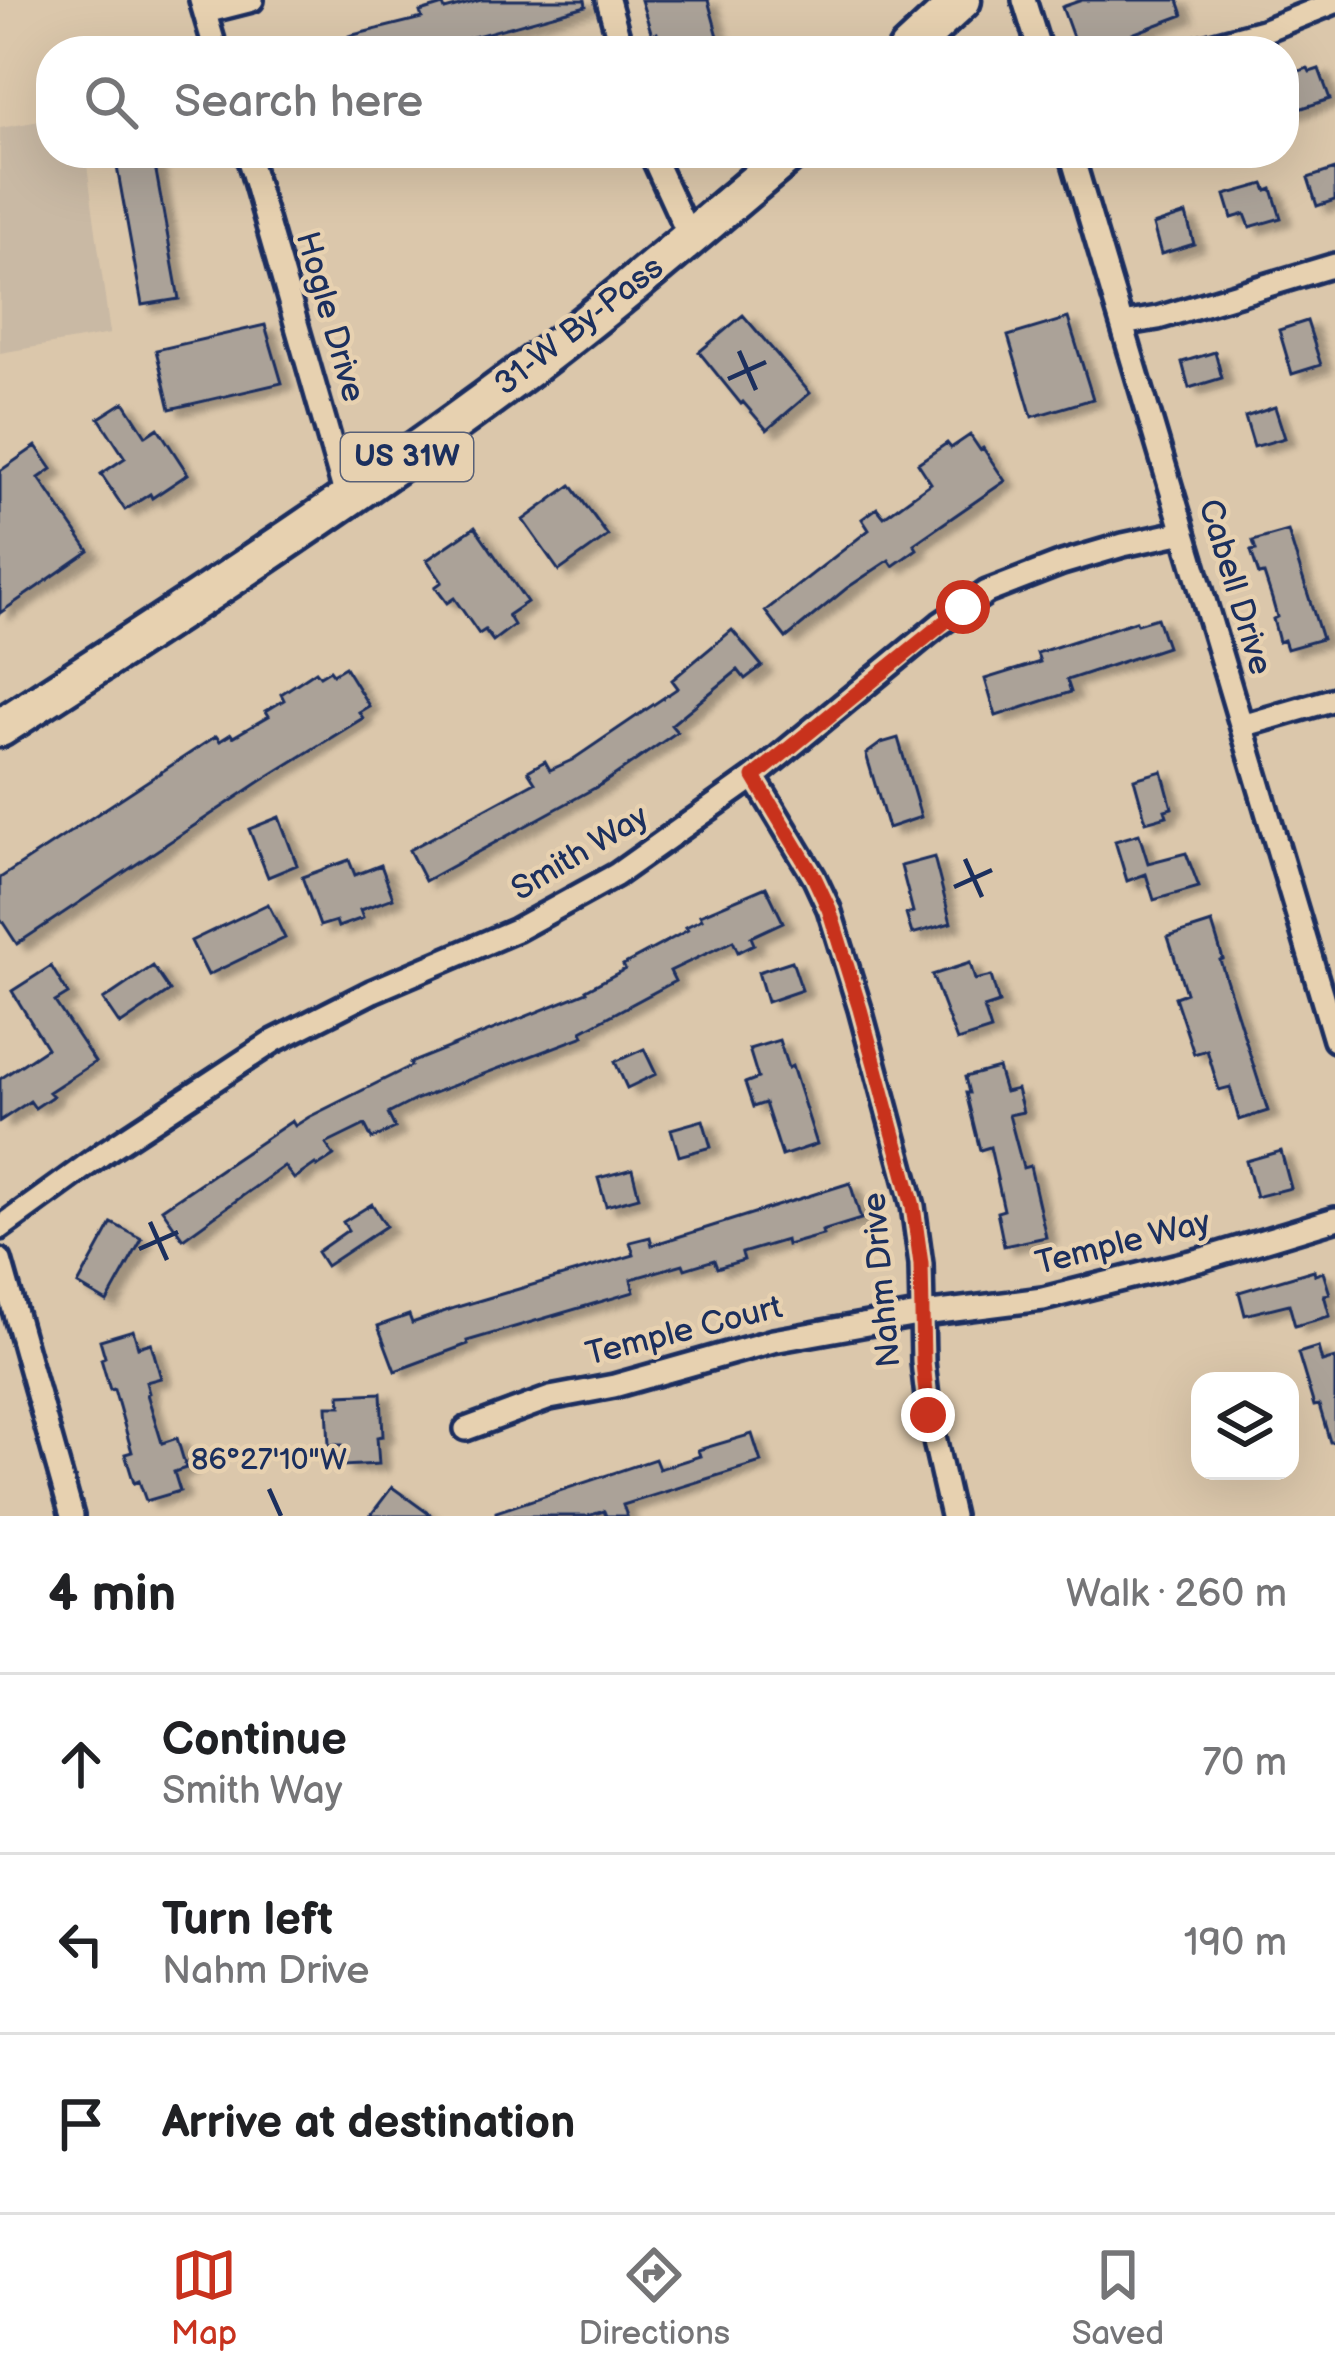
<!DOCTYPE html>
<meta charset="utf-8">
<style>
:root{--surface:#fff;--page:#f2f2f2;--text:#202124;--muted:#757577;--line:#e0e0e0;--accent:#c8321e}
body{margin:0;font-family:"Balsamiq Sans",sans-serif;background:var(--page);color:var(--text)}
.controls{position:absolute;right:36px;bottom:36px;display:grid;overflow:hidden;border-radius:24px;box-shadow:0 12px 48px #0002}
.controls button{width:108px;height:108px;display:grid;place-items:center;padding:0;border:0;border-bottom:3px solid var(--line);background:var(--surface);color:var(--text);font:60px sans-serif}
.stop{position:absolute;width:36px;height:36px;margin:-27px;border:9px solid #c8321e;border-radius:50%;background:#fff}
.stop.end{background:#c8321e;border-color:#fff;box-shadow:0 3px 12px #0008}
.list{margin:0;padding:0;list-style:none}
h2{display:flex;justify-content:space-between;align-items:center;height:156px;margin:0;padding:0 48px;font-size:51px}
h2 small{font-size:39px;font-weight:400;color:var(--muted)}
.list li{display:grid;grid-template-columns:78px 1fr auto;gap:36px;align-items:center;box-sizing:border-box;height:180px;padding:0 48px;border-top:3px solid var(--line)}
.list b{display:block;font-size:45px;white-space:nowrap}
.list p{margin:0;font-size:39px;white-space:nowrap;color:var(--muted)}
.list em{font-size:39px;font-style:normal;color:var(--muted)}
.icon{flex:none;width:66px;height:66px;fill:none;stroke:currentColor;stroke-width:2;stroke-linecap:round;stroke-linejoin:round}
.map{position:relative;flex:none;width:1335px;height:1516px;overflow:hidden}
.search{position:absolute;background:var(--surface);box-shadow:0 12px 48px #0002;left:36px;right:36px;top:36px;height:132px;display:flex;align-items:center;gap:30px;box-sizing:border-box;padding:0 42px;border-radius:48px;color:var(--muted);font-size:45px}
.sheet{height:696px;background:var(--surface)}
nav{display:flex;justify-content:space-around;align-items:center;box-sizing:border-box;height:168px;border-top:3px solid var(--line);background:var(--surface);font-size:33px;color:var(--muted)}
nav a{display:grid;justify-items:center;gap:6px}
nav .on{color:var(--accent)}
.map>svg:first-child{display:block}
</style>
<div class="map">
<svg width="1335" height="1516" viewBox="0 0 1335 1516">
<defs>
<filter id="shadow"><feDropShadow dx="10" dy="6" stdDeviation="3" flood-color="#0004"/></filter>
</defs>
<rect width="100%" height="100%" fill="#dbc7ab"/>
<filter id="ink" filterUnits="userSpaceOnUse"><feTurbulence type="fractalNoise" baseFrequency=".00833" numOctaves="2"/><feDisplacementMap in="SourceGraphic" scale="24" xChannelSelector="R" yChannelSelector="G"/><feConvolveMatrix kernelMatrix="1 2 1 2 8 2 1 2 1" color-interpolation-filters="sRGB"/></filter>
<g filter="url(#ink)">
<!-- built -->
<path fill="#c9b9a4" d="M 51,119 L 51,153 L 140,153 L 87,165 L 110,334 L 0,353 L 0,128 Z"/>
<!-- building -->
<path fill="#aba298" stroke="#1b2f5e" stroke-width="3" filter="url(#shadow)" d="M 481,0 L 585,0 L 586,6 L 422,51 L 325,51 L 325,46 L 349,38 L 349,36 L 422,18 L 420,12 L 443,5 L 445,10 Z
M 641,0 L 708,0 L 722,51 L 668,51 L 666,43 L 661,45 L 657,33 L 652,35 Z
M 1082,0 L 1178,0 L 1183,15 L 1087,51 L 1078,51 L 1062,7 Z
M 1308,68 L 1310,72 L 1319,69 L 1330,99 L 1284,114 L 1284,76 Z
M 154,160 L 179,299 L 142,305 L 117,167 Z
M 1335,169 L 1335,200 L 1317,206 L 1308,178 Z
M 1264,184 L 1267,191 L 1272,189 L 1281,218 L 1250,227 L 1245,214 L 1232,218 L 1225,195 Z
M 1186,214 L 1194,244 L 1161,254 L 1153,225 Z
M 743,315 L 810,393 L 767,430 L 743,402 L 741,404 L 699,352 Z
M 1068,318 L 1093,399 L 1032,417 L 1008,336 Z
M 1307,321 L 1321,365 L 1292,374 L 1279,330 Z
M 265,325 L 282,383 L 170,409 L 156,350 Z
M 1215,352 L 1222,378 L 1189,388 L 1182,362 Z
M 124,402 L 146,436 L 158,428 L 188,474 L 152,498 L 150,494 L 125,510 L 101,474 L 125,458 L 99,418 Z
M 1275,407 L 1285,438 L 1254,447 L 1245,417 Z
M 970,435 L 980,450 L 983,448 L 1005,481 L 914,544 L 917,549 L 893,566 L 889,560 L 847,588 L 786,638 L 765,611 L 869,530 L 862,519 L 877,508 L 884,517 L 931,483 L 918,463 L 947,443 L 951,448 Z
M 36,446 L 52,469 L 39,478 L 89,551 L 0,613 L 0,471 Z
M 571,485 L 608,536 L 559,571 L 523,520 Z
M 475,527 L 527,602 L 508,615 L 514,625 L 493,641 L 485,630 L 479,634 L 454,598 L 447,603 L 435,587 L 442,582 L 427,560 Z
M 1288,531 L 1322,639 L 1287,649 L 1284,640 L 1279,642 L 1273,619 L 1277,617 L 1272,599 L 1264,574 L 1259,575 L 1251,551 L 1256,550 L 1253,541 Z
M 1157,618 L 1167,647 L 1067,680 L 1071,692 L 996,716 L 985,679 L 1040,662 L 1037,653 L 1136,621 L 1137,624 Z
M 732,630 L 762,666 L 745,679 L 738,670 L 671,725 L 677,732 L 602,784 L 425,881 L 409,850 L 535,782 L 528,771 L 545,761 L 550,770 L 572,760 L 678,688 L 672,680 Z
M 345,667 L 369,706 L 359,712 L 363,718 L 261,781 L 17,944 L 0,918 L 0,878 L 216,736 L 220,741 L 231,734 L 233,737 L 269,716 L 266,711 L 284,700 L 281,694 L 316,671 L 320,676 L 330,670 L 333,674 Z
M 898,738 L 921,817 L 888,828 L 866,754 L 881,743 Z
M 1162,771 L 1172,808 L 1165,810 L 1167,816 L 1146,822 L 1134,779 Z
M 279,817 L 297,865 L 268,877 L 249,829 Z
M 1139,834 L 1148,863 L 1186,853 L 1199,887 L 1154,900 L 1146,874 L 1127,881 L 1115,841 Z
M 934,857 L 951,923 L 912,934 L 906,914 L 913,912 L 901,866 Z
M 349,860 L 355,875 L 381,865 L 393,898 L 360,910 L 363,918 L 338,927 L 336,921 L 320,926 L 302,877 Z
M 766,887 L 783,922 L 751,937 L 754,944 L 738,952 L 733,941 L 670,971 L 675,981 L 582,1031 L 584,1036 L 415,1100 L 388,1114 L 395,1128 L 372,1139 L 365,1125 L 326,1144 L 334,1156 L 317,1167 L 315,1164 L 294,1179 L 284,1166 L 183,1239 L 162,1209 L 292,1121 L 295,1126 L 309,1117 L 411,1066 L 410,1063 L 587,992 L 586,990 L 625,969 L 623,965 L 688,930 L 686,927 L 702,919 L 700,915 Z
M 268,904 L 285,938 L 208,975 L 191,941 Z
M 1212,923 L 1223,959 L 1220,960 L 1268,1111 L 1239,1120 L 1230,1087 L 1219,1090 L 1207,1050 L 1194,1054 L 1175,997 L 1186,993 L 1168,937 Z
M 792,961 L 802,990 L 767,1002 L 758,972 Z
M 970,963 L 975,980 L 991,976 L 999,1003 L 984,1008 L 991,1030 L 957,1041 L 932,975 Z
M 51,966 L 68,994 L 55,1002 L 95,1062 L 49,1092 L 53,1096 L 35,1108 L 30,1101 L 0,1121 L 0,1079 L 47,1048 L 12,991 Z
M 153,966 L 170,991 L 120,1025 L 103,1000 Z
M 779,1040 L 788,1068 L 792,1066 L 817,1144 L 782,1156 L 765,1103 L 753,1107 L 745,1083 L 758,1078 L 749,1049 Z
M 644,1049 L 656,1074 L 627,1088 L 615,1062 Z
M 998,1068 L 1005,1092 L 1017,1089 L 1023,1112 L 1009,1115 L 1023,1168 L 1030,1166 L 1046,1237 L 1004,1246 L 997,1212 L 1004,1210 L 990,1147 L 980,1150 L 966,1093 L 969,1093 L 965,1077 Z
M 703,1120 L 711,1147 L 679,1156 L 671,1129 Z
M 1281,1151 L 1291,1188 L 1256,1197 L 1246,1161 Z
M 632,1169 L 639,1197 L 606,1206 L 598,1178 Z
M 850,1183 L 861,1219 L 822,1231 L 823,1235 L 787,1245 L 786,1240 L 742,1253 L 744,1260 L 717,1268 L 714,1260 L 685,1269 L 683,1264 L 631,1279 L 634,1292 L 467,1341 L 468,1344 L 395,1371 L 378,1326 L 409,1315 L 412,1323 L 454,1308 L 634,1255 L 630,1242 L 650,1237 L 652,1245 Z
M 372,1204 L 386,1226 L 326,1266 L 317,1252 L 348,1230 L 343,1222 Z
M 112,1223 L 142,1239 L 107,1302 L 78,1285 Z
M 1314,1270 L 1315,1275 L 1323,1272 L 1330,1294 L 1324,1295 L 1330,1316 L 1295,1326 L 1289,1304 L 1245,1315 L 1239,1292 Z
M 133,1330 L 138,1347 L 151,1343 L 161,1378 L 146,1382 L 149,1393 L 147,1394 L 162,1443 L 177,1438 L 186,1468 L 174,1472 L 180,1491 L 146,1501 L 139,1481 L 134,1483 L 125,1454 L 132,1452 L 114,1389 L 110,1390 L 101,1359 L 105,1357 L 100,1340 Z
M 1318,1347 L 1322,1362 L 1335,1358 L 1335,1442 L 1330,1442 L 1319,1405 L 1314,1406 L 1298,1353 Z
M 381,1393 L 383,1436 L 377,1437 L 379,1464 L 343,1466 L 342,1445 L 329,1445 L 327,1406 L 341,1406 L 340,1395 Z
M 752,1434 L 761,1462 L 623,1505 L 627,1516 L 606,1516 L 604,1511 L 588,1516 L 496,1516 L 496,1512 L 655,1459 L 659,1469 L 700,1456 L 698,1450 Z
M 392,1487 L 432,1516 L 370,1516 Z"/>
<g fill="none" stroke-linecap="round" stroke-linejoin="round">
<defs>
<path id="minor" d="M 201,0 L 216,51
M 608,0 L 622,51
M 1024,0 L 1040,51
M 205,12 L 252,0
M 1189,51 L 1263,31 L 1335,2
M 247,153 L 347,500
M 651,153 L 690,238
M 1071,153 L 1335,1040
M 1122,324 L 1158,318 L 1335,265
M 1242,726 L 1335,699
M 754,777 L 814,877 L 829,909 L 860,1009 L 913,1206 L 921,1264 L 923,1362 L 929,1415 L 952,1516
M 0,1228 L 105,1152 L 274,1041 L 373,991 L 516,930 L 616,875 L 754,777 L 940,624 L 987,592 L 1062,563 L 1123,545 L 1184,532
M 0,1260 L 72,1516
M 466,1429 L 550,1398 L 614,1386 L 773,1341 L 923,1314 L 1043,1299 L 1203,1259 L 1335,1219"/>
<path id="primary" d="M 907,51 L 962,0
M 0,728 C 174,616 348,503 514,379 C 609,308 699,230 790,153"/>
</defs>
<!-- minor casing -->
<use href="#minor" stroke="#1b2f5e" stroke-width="30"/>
<!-- primary casing -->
<use href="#primary" stroke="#1b2f5e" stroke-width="45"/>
<!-- minor -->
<use href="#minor" stroke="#e7d1b0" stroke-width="21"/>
<!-- primary -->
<use href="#primary" stroke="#e7d1b0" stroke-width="36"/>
</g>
</g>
<g fill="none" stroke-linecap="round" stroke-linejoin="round" filter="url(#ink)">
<!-- route -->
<path stroke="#c8321e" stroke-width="15" d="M 928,1415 L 923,1362 L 921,1264 L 913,1206 L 860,1009 L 829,909 L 814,877 L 754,777 L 963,607"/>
</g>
<!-- ticks -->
<path fill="none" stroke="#1b2f5e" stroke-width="4.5" d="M 739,351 L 756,390M 728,379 L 766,362M 965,859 L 982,897M 954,887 L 992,870M 150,1222 L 167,1260M 139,1249 L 178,1232M 269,1489 L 281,1516"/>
<g text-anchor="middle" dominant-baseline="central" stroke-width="9" stroke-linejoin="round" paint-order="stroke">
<!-- shield labels -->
<rect fill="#e7d1b0" stroke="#586077" stroke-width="3" x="341" y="433" width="132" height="48" rx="9"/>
<g font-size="30" font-weight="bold" fill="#1b2f5e">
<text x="407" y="457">US 31W</text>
</g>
<!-- street labels -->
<g font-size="33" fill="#1b2f5e" stroke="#e7d1b0">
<text transform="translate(330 317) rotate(74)">Hogle Drive</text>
<text transform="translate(579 326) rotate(-38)">31-W By-Pass</text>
<text transform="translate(1235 587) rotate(73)">Cabell Drive</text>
<text transform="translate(580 853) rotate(-31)">Smith Way</text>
<text transform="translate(1123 1243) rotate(-14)">Temple Way</text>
<text transform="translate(882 1280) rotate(-95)">Nahm Drive</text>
<text transform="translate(684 1331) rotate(-14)">Temple Court</text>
</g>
</g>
<g font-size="30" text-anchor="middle" fill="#1b2f5e" stroke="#e7d1b0" stroke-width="9" stroke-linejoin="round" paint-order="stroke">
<text x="269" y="1469">86°27'10"W</text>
</g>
</svg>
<div class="controls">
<button><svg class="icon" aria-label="layers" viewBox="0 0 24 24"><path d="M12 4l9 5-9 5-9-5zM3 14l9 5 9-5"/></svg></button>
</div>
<div class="stop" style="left:963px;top:607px"></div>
<div class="stop end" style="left:928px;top:1415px"></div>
<div class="search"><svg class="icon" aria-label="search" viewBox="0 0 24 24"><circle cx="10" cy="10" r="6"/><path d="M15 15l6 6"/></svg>Search here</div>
</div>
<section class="sheet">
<h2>4 min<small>Walk · 260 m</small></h2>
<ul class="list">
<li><svg class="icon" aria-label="ahead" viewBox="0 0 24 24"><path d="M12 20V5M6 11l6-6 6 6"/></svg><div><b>Continue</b><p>Smith Way</p></div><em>70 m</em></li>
<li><svg class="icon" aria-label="left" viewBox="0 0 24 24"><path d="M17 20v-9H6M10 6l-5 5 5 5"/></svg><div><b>Turn left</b><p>Nahm Drive</p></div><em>190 m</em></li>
<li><svg class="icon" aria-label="arrive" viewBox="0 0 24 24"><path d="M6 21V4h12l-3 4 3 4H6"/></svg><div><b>Arrive at destination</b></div></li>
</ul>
</section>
<nav>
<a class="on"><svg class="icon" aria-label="map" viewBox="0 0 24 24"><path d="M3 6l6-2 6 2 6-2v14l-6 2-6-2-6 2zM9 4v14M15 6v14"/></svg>Map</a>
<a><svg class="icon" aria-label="directions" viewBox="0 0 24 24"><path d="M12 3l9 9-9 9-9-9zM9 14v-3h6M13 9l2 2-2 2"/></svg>Directions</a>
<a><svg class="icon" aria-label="saved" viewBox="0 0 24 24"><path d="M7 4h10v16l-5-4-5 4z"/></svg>Saved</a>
</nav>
